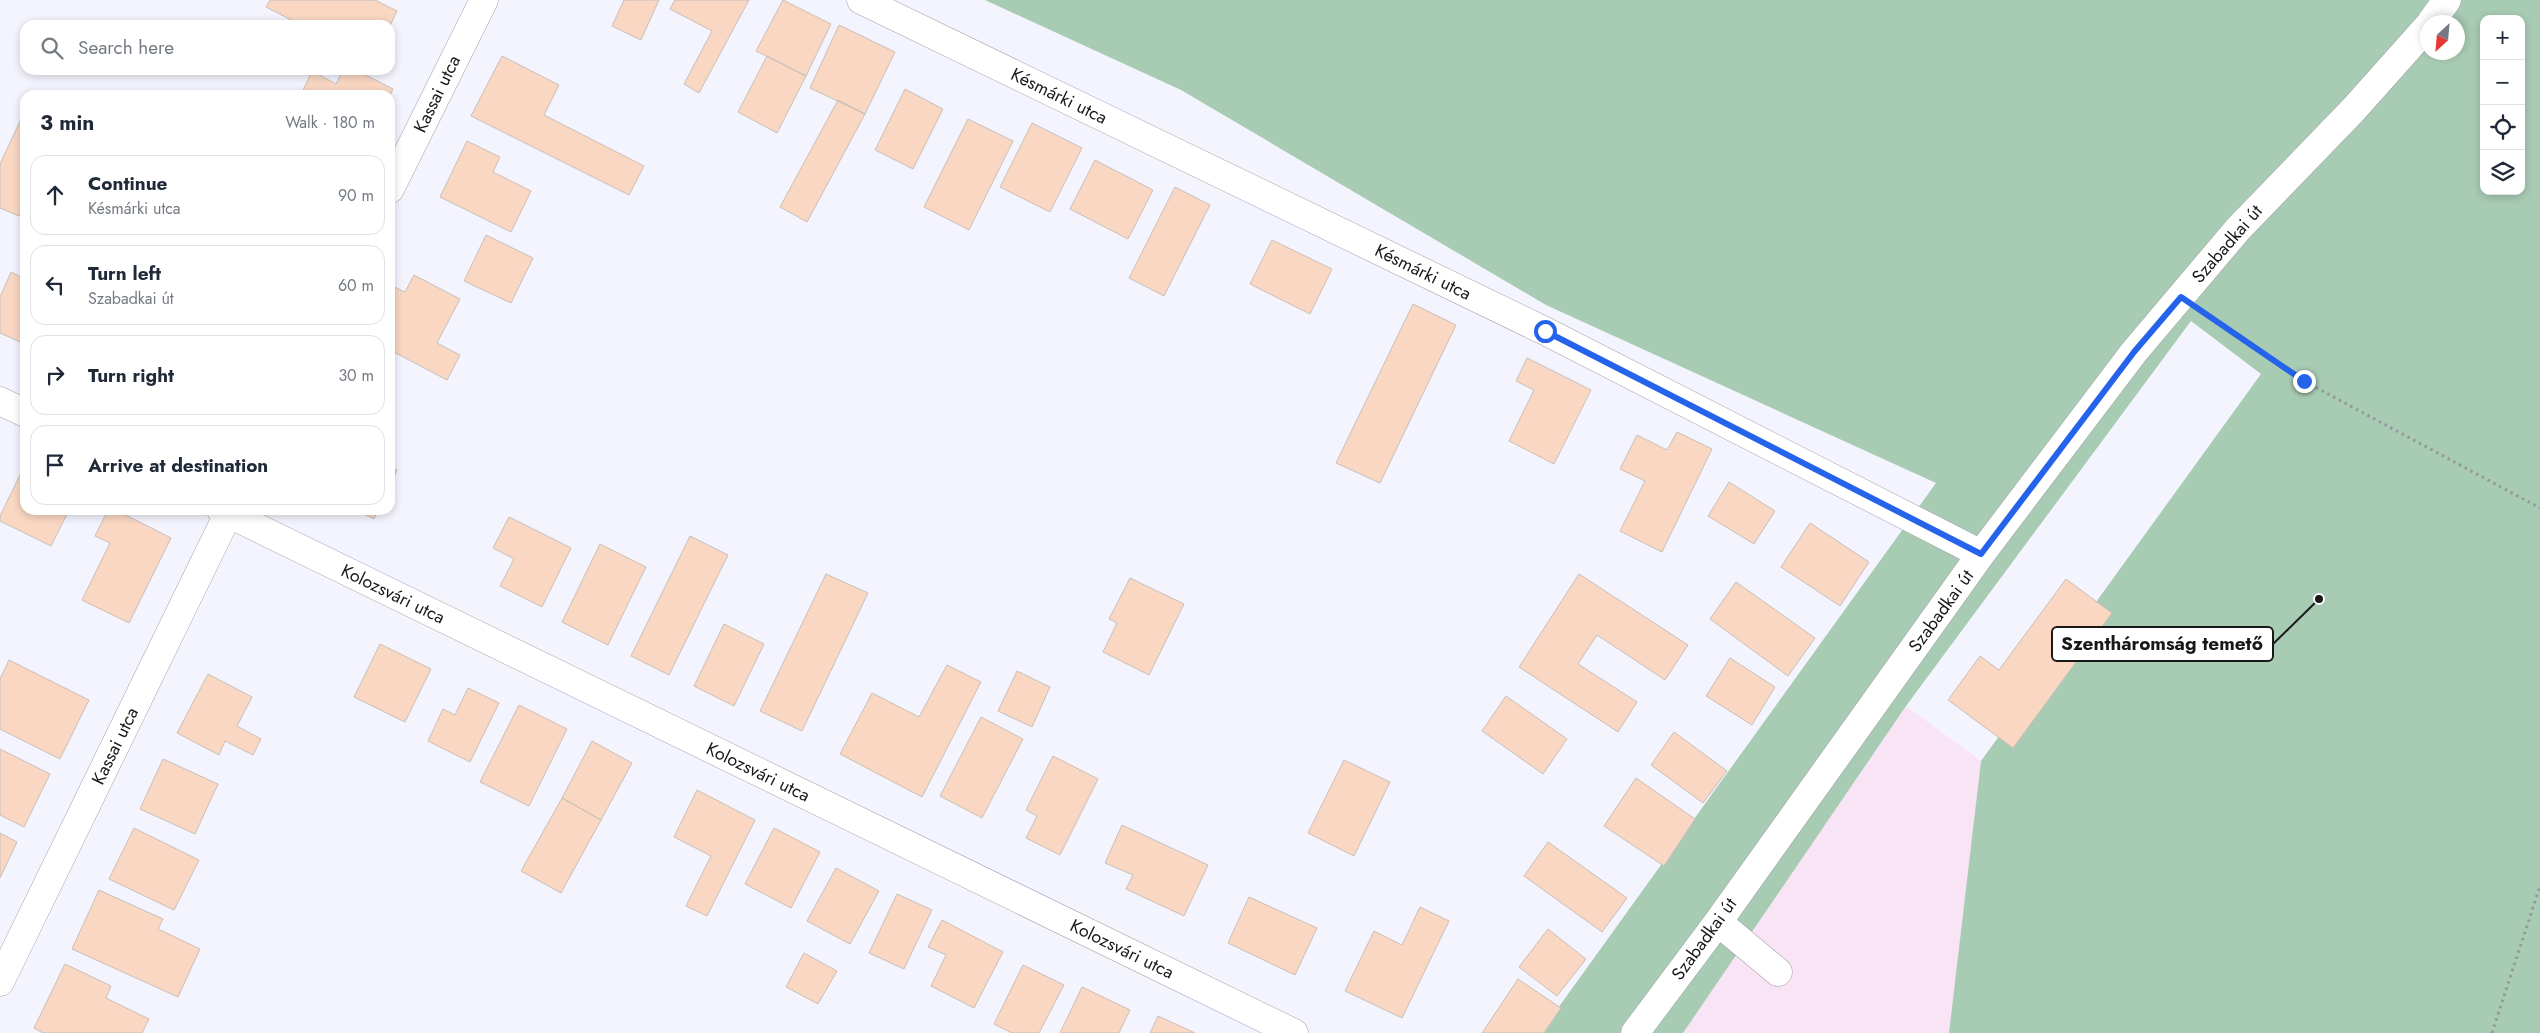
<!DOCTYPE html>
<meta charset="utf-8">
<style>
:root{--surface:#fff;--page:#f6f6f7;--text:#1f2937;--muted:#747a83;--line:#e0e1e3}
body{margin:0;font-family:Jost,sans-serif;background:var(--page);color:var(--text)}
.controls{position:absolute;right:15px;top:15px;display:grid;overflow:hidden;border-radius:10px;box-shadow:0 2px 8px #0003}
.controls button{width:45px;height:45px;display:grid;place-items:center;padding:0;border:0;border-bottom:1px solid var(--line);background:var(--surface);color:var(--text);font:25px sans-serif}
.compass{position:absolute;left:2420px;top:15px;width:45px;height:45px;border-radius:50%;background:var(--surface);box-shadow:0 2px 8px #0003;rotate:206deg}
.stop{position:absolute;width:15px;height:15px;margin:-11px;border:4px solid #2563eb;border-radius:50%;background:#fff}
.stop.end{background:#2563eb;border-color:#fff;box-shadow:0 1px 5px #0008}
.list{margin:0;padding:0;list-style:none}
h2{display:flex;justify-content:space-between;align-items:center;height:65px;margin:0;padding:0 20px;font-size:21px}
h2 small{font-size:16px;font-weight:400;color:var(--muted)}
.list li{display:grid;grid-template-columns:32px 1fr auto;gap:15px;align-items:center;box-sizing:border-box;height:80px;margin:0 10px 10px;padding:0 10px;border:1px solid var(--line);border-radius:15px}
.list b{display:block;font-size:19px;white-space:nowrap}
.list p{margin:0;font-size:16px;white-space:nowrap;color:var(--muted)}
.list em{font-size:16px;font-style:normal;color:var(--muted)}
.icon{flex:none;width:28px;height:28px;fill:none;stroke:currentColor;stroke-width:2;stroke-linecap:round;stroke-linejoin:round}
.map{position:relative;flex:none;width:2540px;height:1033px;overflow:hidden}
.search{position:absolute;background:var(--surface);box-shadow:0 2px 8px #0003;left:20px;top:20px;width:375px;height:55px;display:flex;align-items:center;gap:12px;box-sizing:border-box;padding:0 18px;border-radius:15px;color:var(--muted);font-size:19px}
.panel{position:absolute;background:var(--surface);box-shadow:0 2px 8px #0003;left:20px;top:90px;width:375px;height:425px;border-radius:15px}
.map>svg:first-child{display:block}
</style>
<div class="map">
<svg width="2540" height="1033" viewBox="0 0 2540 1033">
<rect width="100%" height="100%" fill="#f4f4fe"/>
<!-- education -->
<path fill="#f8e4f4" d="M 1906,706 L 1981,761 L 1949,1033 L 1683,1033 Z"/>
<!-- green -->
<path fill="#a8cbb4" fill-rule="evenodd" d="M 985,0 L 2540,0 L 2540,1033 L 1949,1033 L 1981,761 L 2261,374 L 2191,321 L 1906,706 L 1683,1033 L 1540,1033 L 1936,483 L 1546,305 L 1181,90 ZM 2484,19 L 2521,19 L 2521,191 L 2484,191 ZM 2428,22 L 2458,22 L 2458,52 L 2428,52 Z"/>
<!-- building -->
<path fill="#f9d7c2" stroke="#c8bfb9" d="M 270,0 L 375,0 L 397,11 L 390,26 L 301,25 L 266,7 Z
M 624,0 L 659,0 L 641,40 L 612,26 Z
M 675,0 L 749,0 L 699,93 L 684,84 L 712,31 L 670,9 Z
M 783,0 L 831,24 L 806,76 L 756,51 Z
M 839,25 L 895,52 L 865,114 L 810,88 Z
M 502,56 L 559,85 L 544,115 L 644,166 L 629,195 L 471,116 Z
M 767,56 L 806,76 L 777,133 L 738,112 Z
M 343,70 L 356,70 L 393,89 L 390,95 L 301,95 L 312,71 L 336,84 Z
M 905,89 L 943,109 L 913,169 L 875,150 Z
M 838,100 L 865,114 L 807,222 L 780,207 Z
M 21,119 L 25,121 L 25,204 L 19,216 L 0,208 L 0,164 Z
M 968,119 L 1013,141 L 969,230 L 924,207 Z
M 1032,123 L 1082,148 L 1050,212 L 1000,187 Z
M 467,141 L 500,157 L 493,172 L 531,191 L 511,232 L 440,197 Z
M 1095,160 L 1153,190 L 1128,239 L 1070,209 Z
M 1175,187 L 1210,205 L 1164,296 L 1129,278 Z
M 486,235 L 533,258 L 511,303 L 464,281 Z
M 1272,240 L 1332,269 L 1310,314 L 1250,284 Z
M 11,272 L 25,279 L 25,344 L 0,333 L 0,297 Z
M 414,275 L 460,299 L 437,343 L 460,355 L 447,380 L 390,350 L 390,285 L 405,292 Z
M 1413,304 L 1456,325 L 1380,483 L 1336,463 Z
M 1527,358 L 1591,390 L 1554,464 L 1509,441 L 1534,390 L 1516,381 Z
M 1677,432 L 1712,449 L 1662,552 L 1620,531 L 1645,481 L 1620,469 L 1637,435 L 1667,450 Z
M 24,467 L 25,510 L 69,510 L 51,546 L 0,521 L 0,516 Z
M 390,467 L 397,470 L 390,486 Z
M 1729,482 L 1775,511 L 1754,544 L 1708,516 Z
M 108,510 L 116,510 L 171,538 L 129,623 L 82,600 L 110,543 L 95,536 Z
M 356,510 L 378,510 L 374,519 Z
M 509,517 L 571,548 L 542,607 L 500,586 L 514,559 L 493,548 Z
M 1810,523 L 1869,562 L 1840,606 L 1781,567 Z
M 690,536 L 728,555 L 669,675 L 631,656 Z
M 600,544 L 646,567 L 608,645 L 562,622 Z
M 826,574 L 868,593 L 802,731 L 760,711 Z
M 1579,574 L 1688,645 L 1665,680 L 1597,635 L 1578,664 L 1637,702 L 1618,732 L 1519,667 Z
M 1130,578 L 1184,604 L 1149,675 L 1103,652 L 1117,623 L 1109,619 Z
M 2066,579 L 2112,613 L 2013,748 L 1948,700 L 1980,656 L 1999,670 Z
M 1736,582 L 1815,638 L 1788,676 L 1710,619 Z
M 724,624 L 764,644 L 734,706 L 694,686 Z
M 380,644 L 431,669 L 405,722 L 354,697 Z
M 1730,658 L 1775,687 L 1752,725 L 1706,696 Z
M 9,660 L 89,700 L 60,759 L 0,729 L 0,679 Z
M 947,665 L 981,682 L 922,797 L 840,754 L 872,693 L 919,717 Z
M 1017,671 L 1050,687 L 1032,727 L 998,711 Z
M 208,674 L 252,697 L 237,726 L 261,739 L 253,755 L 225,741 L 219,755 L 177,733 Z
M 468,688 L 499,703 L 470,762 L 428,741 L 443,709 L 455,715 Z
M 1506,696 L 1567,739 L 1543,774 L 1482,731 Z
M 519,705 L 567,729 L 529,806 L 480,782 Z
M 981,717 L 1023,739 L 982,818 L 940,796 Z
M 1674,732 L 1727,771 L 1703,803 L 1651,765 Z
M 592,741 L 632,763 L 601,820 L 562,798 Z
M 0,749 L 50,774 L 24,827 L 0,815 Z
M 1053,756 L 1098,779 L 1060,855 L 1026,838 L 1037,816 L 1026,810 Z
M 163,759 L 218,784 L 195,834 L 140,809 Z
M 1344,760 L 1390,782 L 1354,856 L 1308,833 Z
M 1636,778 L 1695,819 L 1664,866 L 1604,826 Z
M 697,790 L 755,820 L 707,916 L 686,906 L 711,856 L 674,837 Z
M 562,798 L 601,820 L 561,893 L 521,871 Z
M 1122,825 L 1208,865 L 1184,916 L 1126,889 L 1133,875 L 1105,863 Z
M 134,828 L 199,860 L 174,910 L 109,879 Z
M 774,828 L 820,852 L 791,908 L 745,884 Z
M 0,833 L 17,842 L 0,878 Z
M 1548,842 L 1627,898 L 1602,932 L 1524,876 Z
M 836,868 L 879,891 L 850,944 L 807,921 Z
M 99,890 L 163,919 L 158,929 L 200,949 L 178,997 L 72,949 Z
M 897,894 L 932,910 L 904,969 L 869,953 Z
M 1249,897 L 1317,928 L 1295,975 L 1228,943 Z
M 1420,907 L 1449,921 L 1402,1018 L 1345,991 L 1374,931 L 1402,945 Z
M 942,920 L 1003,952 L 974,1008 L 931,986 L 946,955 L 928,947 Z
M 1548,929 L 1586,959 L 1557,996 L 1519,967 Z
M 804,953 L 837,971 L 818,1004 L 786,987 Z
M 65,964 L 111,986 L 106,998 L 149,1019 L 142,1033 L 43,1033 L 34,1028 Z
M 1023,965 L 1064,985 L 1039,1033 L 1012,1033 L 994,1024 Z
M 1518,979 L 1561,1008 L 1544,1033 L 1482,1033 Z
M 1082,987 L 1130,1010 L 1119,1033 L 1060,1033 Z
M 1158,1016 L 1195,1033 L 1150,1033 Z"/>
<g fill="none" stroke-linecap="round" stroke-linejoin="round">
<defs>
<path id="minor" d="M 861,0 L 1545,331 L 1981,554
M 2431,22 L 2447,0
M 390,189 L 484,0
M 0,401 L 25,413
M 221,510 L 1294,1033
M 1718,922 L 1778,972
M 0,982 L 230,510
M 1635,1033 L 1718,922 L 1981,554 L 2134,352 L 2238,229 L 2354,109 L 2428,26"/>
</defs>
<!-- minor casing -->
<use href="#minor" stroke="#a2a2ab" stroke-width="29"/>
<!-- path -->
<path stroke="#97979e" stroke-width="3" stroke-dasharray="2.5 4" stroke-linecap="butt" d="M 2208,315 L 2304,381 L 2540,508
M 2492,1033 L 2540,886"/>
<!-- minor -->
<use href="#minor" stroke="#fff" stroke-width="28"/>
</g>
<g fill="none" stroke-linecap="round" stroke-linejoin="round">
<!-- route -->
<path stroke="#2563eb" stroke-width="6" d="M 1545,331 L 1981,554 L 2134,352 L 2181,297 L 2304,381"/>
</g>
<g text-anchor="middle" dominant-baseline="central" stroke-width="5" stroke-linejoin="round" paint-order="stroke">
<!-- street labels -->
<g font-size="18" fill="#18181b" stroke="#fff">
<text transform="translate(437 94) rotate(-64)">Kassai utca</text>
<text transform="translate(1059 96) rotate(26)">Késmárki utca</text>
<text transform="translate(2227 244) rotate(-49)">Szabadkai út</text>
<text transform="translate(1423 272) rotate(26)">Késmárki utca</text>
<text transform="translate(393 594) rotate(26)">Kolozsvári utca</text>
<text transform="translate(1941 611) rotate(-54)">Szabadkai út</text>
<text transform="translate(115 746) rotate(-64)">Kassai utca</text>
<text transform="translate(758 772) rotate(26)">Kolozsvári utca</text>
<text transform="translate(1704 939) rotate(-54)">Szabadkai út</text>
<text transform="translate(1122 949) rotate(26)">Kolozsvári utca</text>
</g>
</g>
<!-- callouts -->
<path fill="none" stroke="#18181b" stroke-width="2" d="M2319 599L2273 644"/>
<circle fill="#18181b" stroke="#fff" stroke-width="2" cx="2319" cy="599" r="5"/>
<rect fill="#fff" stroke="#18181b" stroke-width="2" x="2052" y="627" width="221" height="34" rx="5"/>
<g font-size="19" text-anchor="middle" font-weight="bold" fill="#18181b">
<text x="2162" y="650">Szentháromság temető</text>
</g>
</svg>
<div class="controls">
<button>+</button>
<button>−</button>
<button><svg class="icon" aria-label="locate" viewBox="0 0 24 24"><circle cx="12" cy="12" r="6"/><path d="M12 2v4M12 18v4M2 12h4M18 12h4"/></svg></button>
<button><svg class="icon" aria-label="layers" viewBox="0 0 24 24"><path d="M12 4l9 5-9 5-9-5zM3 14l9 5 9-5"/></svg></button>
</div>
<svg class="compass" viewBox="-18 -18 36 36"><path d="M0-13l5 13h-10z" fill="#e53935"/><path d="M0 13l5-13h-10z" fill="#747a83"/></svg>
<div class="stop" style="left:1545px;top:331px"></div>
<div class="stop end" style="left:2304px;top:381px"></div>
<div class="search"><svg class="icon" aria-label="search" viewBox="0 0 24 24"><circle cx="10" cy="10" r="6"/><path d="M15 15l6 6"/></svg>Search here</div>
<section class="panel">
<h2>3 min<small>Walk · 180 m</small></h2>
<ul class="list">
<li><svg class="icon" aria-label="ahead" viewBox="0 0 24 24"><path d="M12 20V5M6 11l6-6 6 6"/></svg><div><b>Continue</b><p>Késmárki utca</p></div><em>90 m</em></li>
<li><svg class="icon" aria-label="left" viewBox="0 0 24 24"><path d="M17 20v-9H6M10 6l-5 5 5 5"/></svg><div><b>Turn left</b><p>Szabadkai út</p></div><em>60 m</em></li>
<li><svg class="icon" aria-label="right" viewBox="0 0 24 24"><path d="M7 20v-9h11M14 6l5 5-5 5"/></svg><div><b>Turn right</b></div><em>30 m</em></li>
<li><svg class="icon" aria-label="arrive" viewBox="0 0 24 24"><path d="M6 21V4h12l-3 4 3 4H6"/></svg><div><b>Arrive at destination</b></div></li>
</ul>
</section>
</div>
